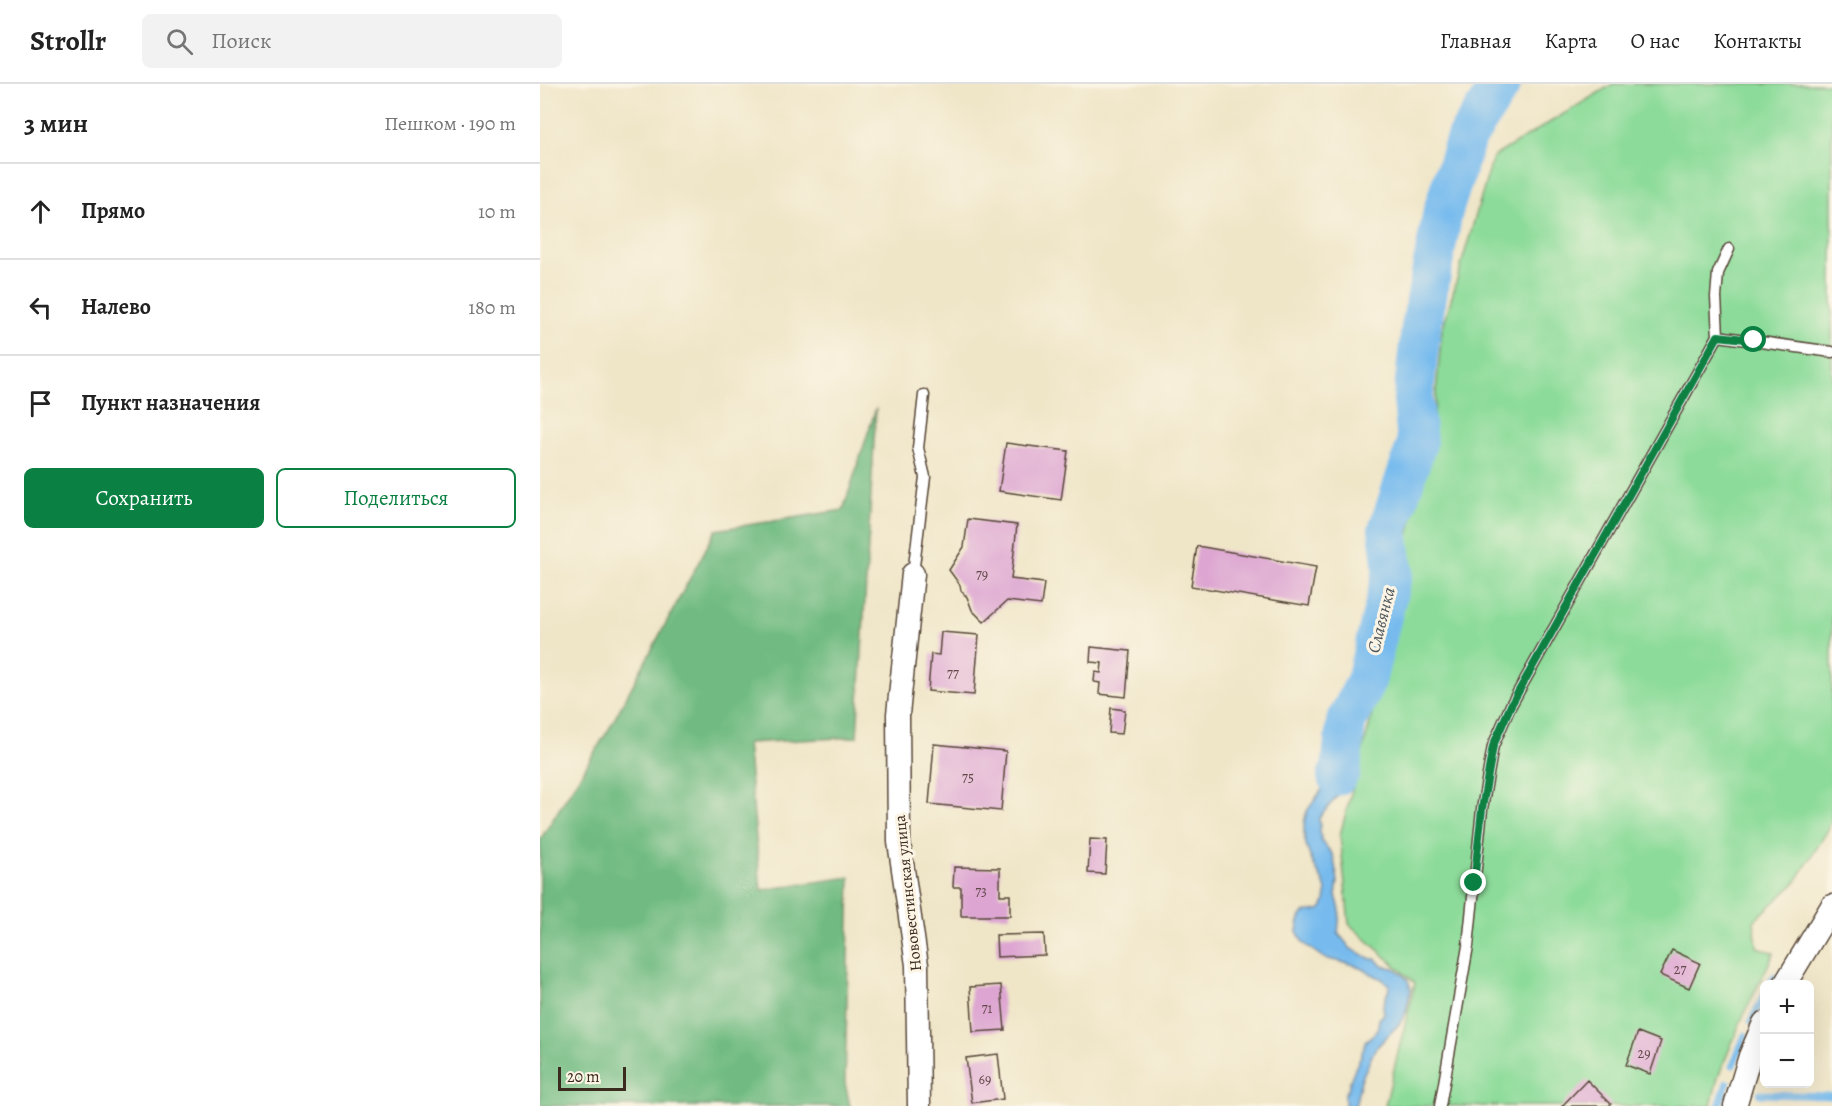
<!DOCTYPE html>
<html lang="ru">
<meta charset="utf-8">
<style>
:root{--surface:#fff;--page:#f2f2f2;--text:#222;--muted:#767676;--line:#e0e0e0;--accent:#0b8043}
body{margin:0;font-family:Alegreya,serif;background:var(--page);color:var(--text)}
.controls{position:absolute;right:18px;bottom:18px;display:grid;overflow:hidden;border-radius:9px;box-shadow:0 6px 24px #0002}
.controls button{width:54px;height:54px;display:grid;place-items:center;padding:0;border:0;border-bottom:2px solid var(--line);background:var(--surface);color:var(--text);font:30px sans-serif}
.scale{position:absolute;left:18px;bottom:15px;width:68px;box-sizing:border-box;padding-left:6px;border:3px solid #3b2a1e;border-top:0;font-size:16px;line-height:21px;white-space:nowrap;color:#3b2a1e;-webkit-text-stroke:4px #fcf5e5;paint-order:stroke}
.stop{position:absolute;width:18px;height:18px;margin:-14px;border:4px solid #0b8043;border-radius:50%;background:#fff}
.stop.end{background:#0b8043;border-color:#fff;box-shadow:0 2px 6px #0008}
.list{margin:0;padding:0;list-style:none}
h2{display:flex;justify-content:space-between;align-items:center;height:78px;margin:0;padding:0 24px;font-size:26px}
h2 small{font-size:20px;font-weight:400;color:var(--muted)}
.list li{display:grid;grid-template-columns:39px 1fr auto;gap:18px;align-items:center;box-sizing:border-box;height:96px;padding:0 24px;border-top:2px solid var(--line)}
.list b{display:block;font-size:22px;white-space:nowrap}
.list em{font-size:20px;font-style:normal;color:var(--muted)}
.actions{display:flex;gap:12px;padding:18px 24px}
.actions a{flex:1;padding:14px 0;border:2px solid var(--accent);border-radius:9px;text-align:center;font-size:21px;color:var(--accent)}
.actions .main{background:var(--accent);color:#fff}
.icon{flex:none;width:33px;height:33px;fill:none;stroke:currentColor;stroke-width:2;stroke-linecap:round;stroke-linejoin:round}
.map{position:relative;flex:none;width:1292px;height:1022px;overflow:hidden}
header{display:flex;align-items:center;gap:36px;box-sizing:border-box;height:84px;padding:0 30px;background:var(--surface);border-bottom:2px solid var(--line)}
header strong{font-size:28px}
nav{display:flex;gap:33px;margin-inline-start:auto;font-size:21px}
.search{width:420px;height:54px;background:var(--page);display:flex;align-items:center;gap:15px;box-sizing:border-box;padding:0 21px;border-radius:9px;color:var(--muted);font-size:22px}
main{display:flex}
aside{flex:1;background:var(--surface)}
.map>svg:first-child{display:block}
</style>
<header>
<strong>Strollr</strong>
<div class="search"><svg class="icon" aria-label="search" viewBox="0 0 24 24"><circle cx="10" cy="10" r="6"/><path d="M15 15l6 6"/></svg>Поиск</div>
<nav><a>Главная</a><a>Карта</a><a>О нас</a><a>Контакты</a></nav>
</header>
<main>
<aside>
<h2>3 мин<small>Пешком · 190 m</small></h2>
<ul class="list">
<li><svg class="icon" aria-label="ahead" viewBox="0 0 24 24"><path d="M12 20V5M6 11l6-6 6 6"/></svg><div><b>Прямо</b></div><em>10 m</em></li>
<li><svg class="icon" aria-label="left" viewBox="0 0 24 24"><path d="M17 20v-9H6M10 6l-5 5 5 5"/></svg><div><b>Налево</b></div><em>180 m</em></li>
<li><svg class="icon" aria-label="arrive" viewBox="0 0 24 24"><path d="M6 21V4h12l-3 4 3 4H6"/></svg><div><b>Пункт назначения</b></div></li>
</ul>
<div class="actions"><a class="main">Сохранить</a><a>Поделиться</a></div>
</aside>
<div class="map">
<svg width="1292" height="1022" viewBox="0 0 1292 1022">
<rect width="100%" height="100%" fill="#fcf5e5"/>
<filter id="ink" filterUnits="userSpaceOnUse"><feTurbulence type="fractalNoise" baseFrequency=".0167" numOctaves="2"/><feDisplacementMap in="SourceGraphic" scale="12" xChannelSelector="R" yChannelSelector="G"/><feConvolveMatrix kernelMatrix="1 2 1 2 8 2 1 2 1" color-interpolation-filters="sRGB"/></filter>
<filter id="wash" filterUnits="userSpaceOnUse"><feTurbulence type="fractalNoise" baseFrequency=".008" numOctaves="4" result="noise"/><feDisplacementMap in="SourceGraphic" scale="24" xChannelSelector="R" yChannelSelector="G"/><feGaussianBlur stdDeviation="1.35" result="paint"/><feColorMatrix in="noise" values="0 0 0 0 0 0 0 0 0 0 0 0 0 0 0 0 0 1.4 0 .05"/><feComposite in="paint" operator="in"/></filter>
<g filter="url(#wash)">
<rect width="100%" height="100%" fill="#efe5c7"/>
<!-- green -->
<path fill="#8cdb9a" stroke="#64825c" stroke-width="1.5" d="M 1073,0 L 1292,0 L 1292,735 L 1288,746 L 1255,799 L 1214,837 L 1217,863 L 1234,869 L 1201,937 L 1178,993 L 1171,1022 L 845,1022 L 875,899 L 809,840 L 800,751 L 830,639 L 866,460 L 891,360 L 902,246 L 953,73 Z"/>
<!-- forest -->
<path fill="#71bb82" stroke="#567250" stroke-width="1.5" d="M 336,324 L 317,653 L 207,659 L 221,806 L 310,793 L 305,999 L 310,1022 L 0,1022 L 0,756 L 69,645 L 176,446 L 303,426 Z"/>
<!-- water -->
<path fill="#7be" stroke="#597286" stroke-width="1.5" d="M 819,635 L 819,655 L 805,703 L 779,734 L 781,756 L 793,771 L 798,797 L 796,811 L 800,826 L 798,849 L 811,865 L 831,875 L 836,875 L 842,882 L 854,884 L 861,889 L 868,896 L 871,905 L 866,928 L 860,939 L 835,965 L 821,996 L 815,1022 L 805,1022 L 805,1008 L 808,1007 C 809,988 825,972 825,957 C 834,950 838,949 839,935 L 844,930 L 843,921 L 850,902 L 842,895 L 814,881 L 784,874 L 763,859 L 757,847 C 758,842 759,832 764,829 C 775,823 783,834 786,811 C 787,801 780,793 776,785 C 766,766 760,748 767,727 L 794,688 L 794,665 L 800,639 Z"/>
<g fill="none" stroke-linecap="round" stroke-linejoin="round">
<!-- stream -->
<path stroke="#7be" stroke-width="7" d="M 1230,900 L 1234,893
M 1211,937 L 1224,912
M 1193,981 L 1205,951
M 1220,1010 L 1292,1012
M 1179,1022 L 1187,999"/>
<!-- river -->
<path stroke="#7be" stroke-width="40" d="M 797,692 L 801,686 L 806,638 L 826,597 L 853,487 L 848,446 L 877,359 L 873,315 L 881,243 L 903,127 L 926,54 L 961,0"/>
</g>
<g id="blocks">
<!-- building -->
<path fill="#dda6d2" d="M 466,359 L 528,367 L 521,416 L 459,407 Z
M 428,435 L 477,441 L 471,495 L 504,499 L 501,521 L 467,517 L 444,538 L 432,526 L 427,513 L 421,507 L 420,501 L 409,486 L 424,463 Z
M 657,462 L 776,483 L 769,522 L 651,502 Z
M 401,548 L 439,551 L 434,611 L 388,607 L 391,570 L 399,571 Z
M 551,563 L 590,567 L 586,613 L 559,610 L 560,599 L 554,598 L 555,588 L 561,589 L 562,579 L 550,578 Z
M 571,624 L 585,626 L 582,650 L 569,649 Z
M 394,660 L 466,667 L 461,727 L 389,720 Z
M 550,755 L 567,756 L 565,790 L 548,789 Z
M 414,783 L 460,784 L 460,811 L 470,811 L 470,832 L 421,832 L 421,803 L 413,803 Z
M 504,850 L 505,871 L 457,873 L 456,851 Z
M 1132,866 L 1160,879 L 1149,904 L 1120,891 Z
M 461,901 L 465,946 L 433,948 L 430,903 Z
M 1098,948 L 1121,957 L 1110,990 L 1086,981 Z
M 458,970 L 463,1015 L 432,1019 L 426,974 Z
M 1047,996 L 1071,1020 L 1069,1022 L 1022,1022 Z"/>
</g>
</g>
<g filter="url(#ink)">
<use href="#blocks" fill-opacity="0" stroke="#564637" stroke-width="1.5"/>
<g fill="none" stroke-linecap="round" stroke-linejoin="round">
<defs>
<path id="service" d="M 1178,252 L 1292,268
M 373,490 L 385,393 L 378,364 L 384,311
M 900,1022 L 928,862 L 942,725 L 953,662 L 971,621 L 1178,252 L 1176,213 L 1178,189 L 1189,165"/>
<path id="minor" d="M 373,490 L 358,630 L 359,758 L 377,881 L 379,1022
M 1245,900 L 1292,822
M 1195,1022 L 1210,972 L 1224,939"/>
</defs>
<!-- service casing -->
<use href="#service" stroke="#564637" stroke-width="13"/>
<!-- minor casing -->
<use href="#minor" stroke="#564637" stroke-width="25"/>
<!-- service -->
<use href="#service" stroke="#fff" stroke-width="10"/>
<!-- minor -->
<use href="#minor" stroke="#fff" stroke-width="22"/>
</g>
</g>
<g fill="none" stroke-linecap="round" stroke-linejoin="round" filter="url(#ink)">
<!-- route -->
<path stroke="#0b8043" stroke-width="8" d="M 934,799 L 942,725 L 953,662 L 971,621 L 1178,252 L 1214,256"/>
</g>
<g text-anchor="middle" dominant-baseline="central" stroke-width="6" stroke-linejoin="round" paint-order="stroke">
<!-- number labels -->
<g font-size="14" fill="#64494b">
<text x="442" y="490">79</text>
<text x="413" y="589">77</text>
<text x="428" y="693">75</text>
<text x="441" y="807">73</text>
<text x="1140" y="885">27</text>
<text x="447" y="924">71</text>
<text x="1104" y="969">29</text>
<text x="445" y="995">69</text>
</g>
<!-- street labels -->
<g font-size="16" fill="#3b2a1e" stroke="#fcf5e5">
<text transform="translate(368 809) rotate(-96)">Нововестинская улица</text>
</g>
<!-- water labels -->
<g font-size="18" font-style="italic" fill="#4d565c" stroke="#fcf5e5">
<text transform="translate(841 536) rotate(-76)">Славянка</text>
</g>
</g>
</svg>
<div class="controls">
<button>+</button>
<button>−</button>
</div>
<div class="scale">20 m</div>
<div class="stop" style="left:1214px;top:256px"></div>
<div class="stop end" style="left:934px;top:799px"></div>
</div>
</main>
